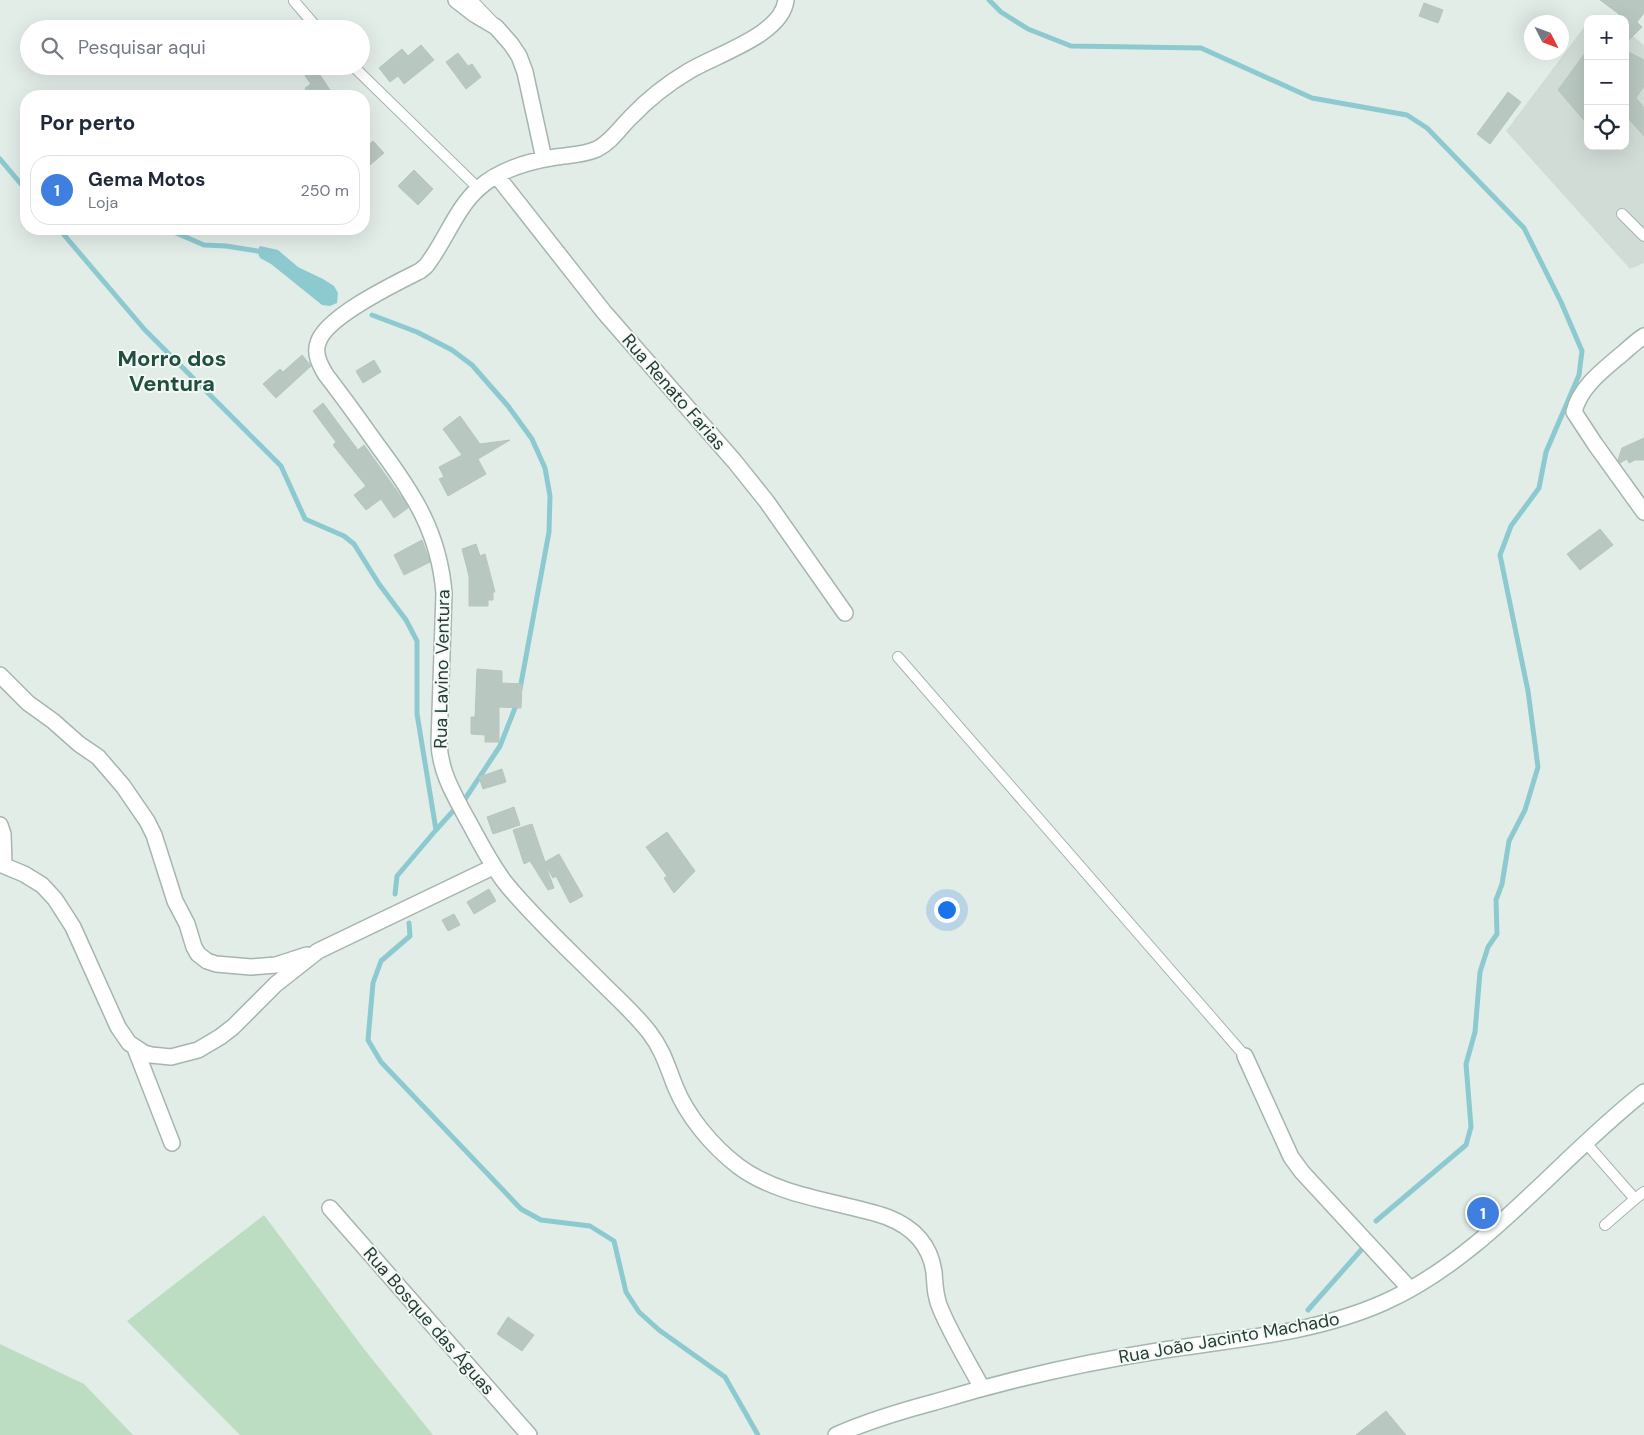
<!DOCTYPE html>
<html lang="pt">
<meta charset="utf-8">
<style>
:root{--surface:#fff;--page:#f2f2f3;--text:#1f2937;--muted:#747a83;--line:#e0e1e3;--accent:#7c4d4a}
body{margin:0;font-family:"DM Sans",sans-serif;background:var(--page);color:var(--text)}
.controls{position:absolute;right:15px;top:15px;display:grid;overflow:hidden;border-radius:10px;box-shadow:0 5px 20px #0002}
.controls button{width:45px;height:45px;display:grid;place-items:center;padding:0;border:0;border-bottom:1px solid var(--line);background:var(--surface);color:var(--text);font:25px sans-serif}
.compass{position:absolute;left:1524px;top:15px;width:45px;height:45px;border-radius:50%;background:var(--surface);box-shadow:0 5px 20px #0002;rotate:132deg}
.you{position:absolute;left:946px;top:909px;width:18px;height:18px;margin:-12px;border:4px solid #fff;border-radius:50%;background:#1a73e8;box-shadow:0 0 0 8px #1a73e833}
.badge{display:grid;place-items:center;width:32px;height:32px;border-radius:50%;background:var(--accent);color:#fff;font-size:16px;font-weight:700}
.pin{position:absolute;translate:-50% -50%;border:2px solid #fff;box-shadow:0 1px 5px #0006}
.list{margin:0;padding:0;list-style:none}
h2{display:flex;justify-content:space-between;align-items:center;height:65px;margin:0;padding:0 20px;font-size:21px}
h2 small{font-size:16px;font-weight:400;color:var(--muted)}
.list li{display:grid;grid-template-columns:32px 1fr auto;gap:15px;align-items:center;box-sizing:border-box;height:70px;margin:0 10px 10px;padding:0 10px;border:1px solid var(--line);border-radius:20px}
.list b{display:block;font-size:19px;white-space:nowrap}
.list p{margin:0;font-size:16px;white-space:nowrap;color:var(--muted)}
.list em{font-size:16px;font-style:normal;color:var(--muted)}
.icon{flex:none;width:28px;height:28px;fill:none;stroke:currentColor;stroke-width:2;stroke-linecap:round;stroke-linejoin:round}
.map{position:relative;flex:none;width:1644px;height:1435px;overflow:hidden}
.search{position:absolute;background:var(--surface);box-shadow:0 5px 20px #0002;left:20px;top:20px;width:350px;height:55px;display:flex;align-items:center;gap:12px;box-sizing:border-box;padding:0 18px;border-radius:28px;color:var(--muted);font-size:19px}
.panel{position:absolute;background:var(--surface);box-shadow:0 5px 20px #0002;left:20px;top:90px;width:350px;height:145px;border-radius:20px}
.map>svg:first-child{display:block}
</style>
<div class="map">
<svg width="1644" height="1435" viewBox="0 0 1644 1435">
<rect width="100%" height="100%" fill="#e3ede8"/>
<!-- built -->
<path fill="#d2dcd7" d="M 1588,22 L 1588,146 L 1625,146 L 1625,30 L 1644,45 L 1644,263 L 1630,269 L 1506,131 Z"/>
<!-- green -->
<path fill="#bdddc3" d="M 264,1215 L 364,1349 L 433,1435 L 240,1435 L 127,1321 Z
M 0,1344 L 84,1384 L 133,1435 L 0,1435 Z"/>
<!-- water -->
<path fill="#8dcad0" d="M 260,246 L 278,250 L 298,267 L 323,279 L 334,286 L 338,293 L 337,303 L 330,306 L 322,305 L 271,264 L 260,258 L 257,251 Z"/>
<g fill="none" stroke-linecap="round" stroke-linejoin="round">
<!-- stream -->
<path stroke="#8dcad0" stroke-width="5" d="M 989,0 L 1001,12 L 1028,29 L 1071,46 L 1201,48 L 1312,98 L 1407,115 L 1427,128 L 1524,228 L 1561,302 L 1582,351 L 1579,375 L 1546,452 L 1539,488 L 1511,526 L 1500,555 L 1528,691 L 1538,767 L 1525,810 L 1509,841 L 1502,884 L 1496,900 L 1497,934 L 1488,947 L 1480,972 L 1475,1032 L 1466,1064 L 1471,1127 L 1466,1145 L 1376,1221
M 0,159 L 26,190
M 59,229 L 145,330 L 281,466 L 305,519 L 344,536 L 354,544 L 379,584 L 406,620 L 417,641 L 417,714 L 436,830 L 397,876 L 395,894
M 167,229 L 204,245 L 226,246 L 257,251
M 372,315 L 417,332 L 452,350 L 472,365 L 508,406 L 532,439 L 545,468 L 550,496 L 549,532 L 520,689
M 465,799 L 500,746 L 517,703
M 436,830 L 454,810
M 409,923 L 410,936 L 381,961 L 373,983 L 368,1040 L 381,1062 L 521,1209 L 541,1220 L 590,1226 L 614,1241 L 626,1292 L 639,1312 L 659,1330 L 725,1377 L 758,1435
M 1308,1310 L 1362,1249"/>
</g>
<!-- building -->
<path fill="#b9c7c1" stroke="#b6c6be" d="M 1600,0 L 1644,0 L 1644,13 L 1637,22 L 1642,27 L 1625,44 L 1625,19 L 1620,19 L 1617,16 L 1619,14 Z
M 1424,3 L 1443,10 L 1438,23 L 1419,16 Z
M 421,45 L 434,60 L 404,84 L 398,76 L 390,82 L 379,68 L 402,49 L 408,56 Z
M 1588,49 L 1588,125 L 1558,90 Z
M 1625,50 L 1644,60 L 1644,86 L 1636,98 L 1644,108 L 1644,136 L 1625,115 Z
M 458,53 L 468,66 L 472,64 L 481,77 L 466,89 L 446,62 Z
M 316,69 L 334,96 L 310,96 L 305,88 L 311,84 L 305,76 Z
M 1508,92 L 1521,102 L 1490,144 L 1477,134 Z
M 373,141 L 384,153 L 364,170 L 364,149 Z
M 414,170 L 433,189 L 418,205 L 398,186 Z
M 302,355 L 311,366 L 276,398 L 263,384 L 280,369 L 283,372 Z
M 374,360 L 381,372 L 363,383 L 356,371 Z
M 323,403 L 358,450 L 364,445 L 405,502 L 408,508 L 394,518 L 381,499 L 366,510 L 354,495 L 366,486 L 333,445 L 336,442 L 313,411 Z
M 460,416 L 480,444 L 510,440 L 478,459 L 486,474 L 448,496 L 439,479 L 444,477 L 439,467 L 462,455 L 443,429 Z
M 1644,438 L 1644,460 L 1635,460 L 1629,463 L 1627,459 L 1620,463 L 1618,460 L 1622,448 Z
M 1600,529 L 1613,545 L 1580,570 L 1567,554 Z
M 422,540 L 430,562 L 404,575 L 394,555 Z
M 476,544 L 480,556 L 485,554 L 495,592 L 493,592 L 493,600 L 488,600 L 488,606 L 469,606 L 469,576 L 462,549 Z
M 477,669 L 502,671 L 502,683 L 522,684 L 521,708 L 499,707 L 499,742 L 485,742 L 485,735 L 471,734 L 471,717 L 475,717 Z
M 502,769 L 506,782 L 483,789 L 479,777 Z
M 514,807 L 520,825 L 493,834 L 487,817 Z
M 532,824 L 545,862 L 559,854 L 583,896 L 570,903 L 556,876 L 553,878 L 545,864 L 554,888 L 548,890 L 530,861 L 524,864 L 513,830 Z
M 667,832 L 695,871 L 674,893 L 664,878 L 667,876 L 646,847 Z
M 489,889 L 496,901 L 474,914 L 467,902 Z
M 454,914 L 460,925 L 448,931 L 442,920 Z
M 508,1317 L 534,1335 L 522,1351 L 497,1334 Z
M 1386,1411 L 1406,1435 L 1356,1435 Z"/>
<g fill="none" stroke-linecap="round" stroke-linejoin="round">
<defs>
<path id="service" d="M 472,0 L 493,22
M 294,1 L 318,29
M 353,66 L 478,188
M 1622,214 L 1644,236
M 898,657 L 1245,1056
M 1585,1142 L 1635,1199 L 1605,1225
M 1635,1199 L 1644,1192"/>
<path id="minor" d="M 456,0 L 474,14 L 496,27 L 511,44 L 519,56 L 525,72 L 544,159
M 786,0 C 782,35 717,54 689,71 C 667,84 647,100 630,118 C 619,129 611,142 597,149 C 584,155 569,155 556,157 C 530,161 499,170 479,188 C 456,208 445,242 426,266 L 420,271 C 396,283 325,317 318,343 C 314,354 320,365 326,375 C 344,398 361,422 378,446 C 413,493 439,532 444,593 L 439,743 C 440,771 453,793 466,817 C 479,840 490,864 507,885 C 536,920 570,951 602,983 C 618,999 635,1014 649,1032 C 663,1050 667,1066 675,1086 C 687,1116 712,1146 738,1166 C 779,1197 839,1201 887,1217 C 913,1227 930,1244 934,1272 C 935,1285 935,1298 941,1310 C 952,1336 968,1362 982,1388
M 497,176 L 604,312 L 735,462 L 767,502 L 845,613
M 1644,336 C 1636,341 1629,348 1622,354 C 1603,370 1580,387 1574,412 L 1595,444 L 1644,512
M 0,675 L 28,703 L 53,721 L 79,744 L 98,757 L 123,786 L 147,821 L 154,835 L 175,901 L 187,924 L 194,947 L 198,954 L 207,961 L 216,964 L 251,967 L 276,965 L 307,955
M 0,825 L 3,834 L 4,864
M 0,864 L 24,874 L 42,885 L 55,899 L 73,927 L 118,1027 L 129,1043 L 144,1053 L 151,1055 L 171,1057 L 198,1050 L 220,1037 L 233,1027 L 276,984 L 318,951 L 493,867
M 135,1048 L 172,1143
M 1245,1056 L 1291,1157 L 1302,1172 L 1410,1289
M 330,1208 L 529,1435"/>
<path id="secondary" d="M 836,1435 C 868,1421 901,1411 935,1402 C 1010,1379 1087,1362 1164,1350 C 1238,1339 1316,1333 1385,1302 C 1485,1257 1558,1159 1644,1092"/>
</defs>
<!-- service casing -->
<use href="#service" stroke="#a6b5af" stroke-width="12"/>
<!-- minor casing -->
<use href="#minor" stroke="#a6b5af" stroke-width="18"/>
<!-- secondary casing -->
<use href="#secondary" stroke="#a2b8af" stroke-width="18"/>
<!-- service -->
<use href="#service" stroke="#fff" stroke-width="10"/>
<!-- minor -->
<use href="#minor" stroke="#fff" stroke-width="15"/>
<!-- secondary -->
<use href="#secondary" stroke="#fff" stroke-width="15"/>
</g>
<g text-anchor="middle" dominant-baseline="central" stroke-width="4" stroke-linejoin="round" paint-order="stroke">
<!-- street labels -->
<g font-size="18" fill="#233d35" stroke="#f4f9f6">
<text transform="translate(674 392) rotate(49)">Rua Renato Farias</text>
<text transform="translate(442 669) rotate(-89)">Rua Lavino Ventura</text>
<text transform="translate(429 1321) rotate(49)">Rua Bosque das Águas</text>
<text transform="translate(1229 1338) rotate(-10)">Rua João Jacinto Machado</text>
</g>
<!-- district labels -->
<g font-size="22" font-weight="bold" fill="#204f40" stroke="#f4f9f6">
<text x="172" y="358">Morro dos<tspan x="172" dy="25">Ventura</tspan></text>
</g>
</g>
</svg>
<div class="controls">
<button>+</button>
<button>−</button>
<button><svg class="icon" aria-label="locate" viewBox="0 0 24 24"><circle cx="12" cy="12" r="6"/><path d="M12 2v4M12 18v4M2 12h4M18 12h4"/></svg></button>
</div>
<svg class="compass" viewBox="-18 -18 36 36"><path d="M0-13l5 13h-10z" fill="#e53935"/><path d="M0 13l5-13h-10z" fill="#747a83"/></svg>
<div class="you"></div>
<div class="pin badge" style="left:1483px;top:1213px;background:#3f7fe0">1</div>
<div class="search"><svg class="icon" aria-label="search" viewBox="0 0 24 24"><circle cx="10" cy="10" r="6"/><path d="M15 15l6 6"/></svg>Pesquisar aqui</div>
<section class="panel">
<h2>Por perto<small></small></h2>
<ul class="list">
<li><span class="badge" style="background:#3f7fe0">1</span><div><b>Gema Motos</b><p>Loja</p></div><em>250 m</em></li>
</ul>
</section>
</div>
